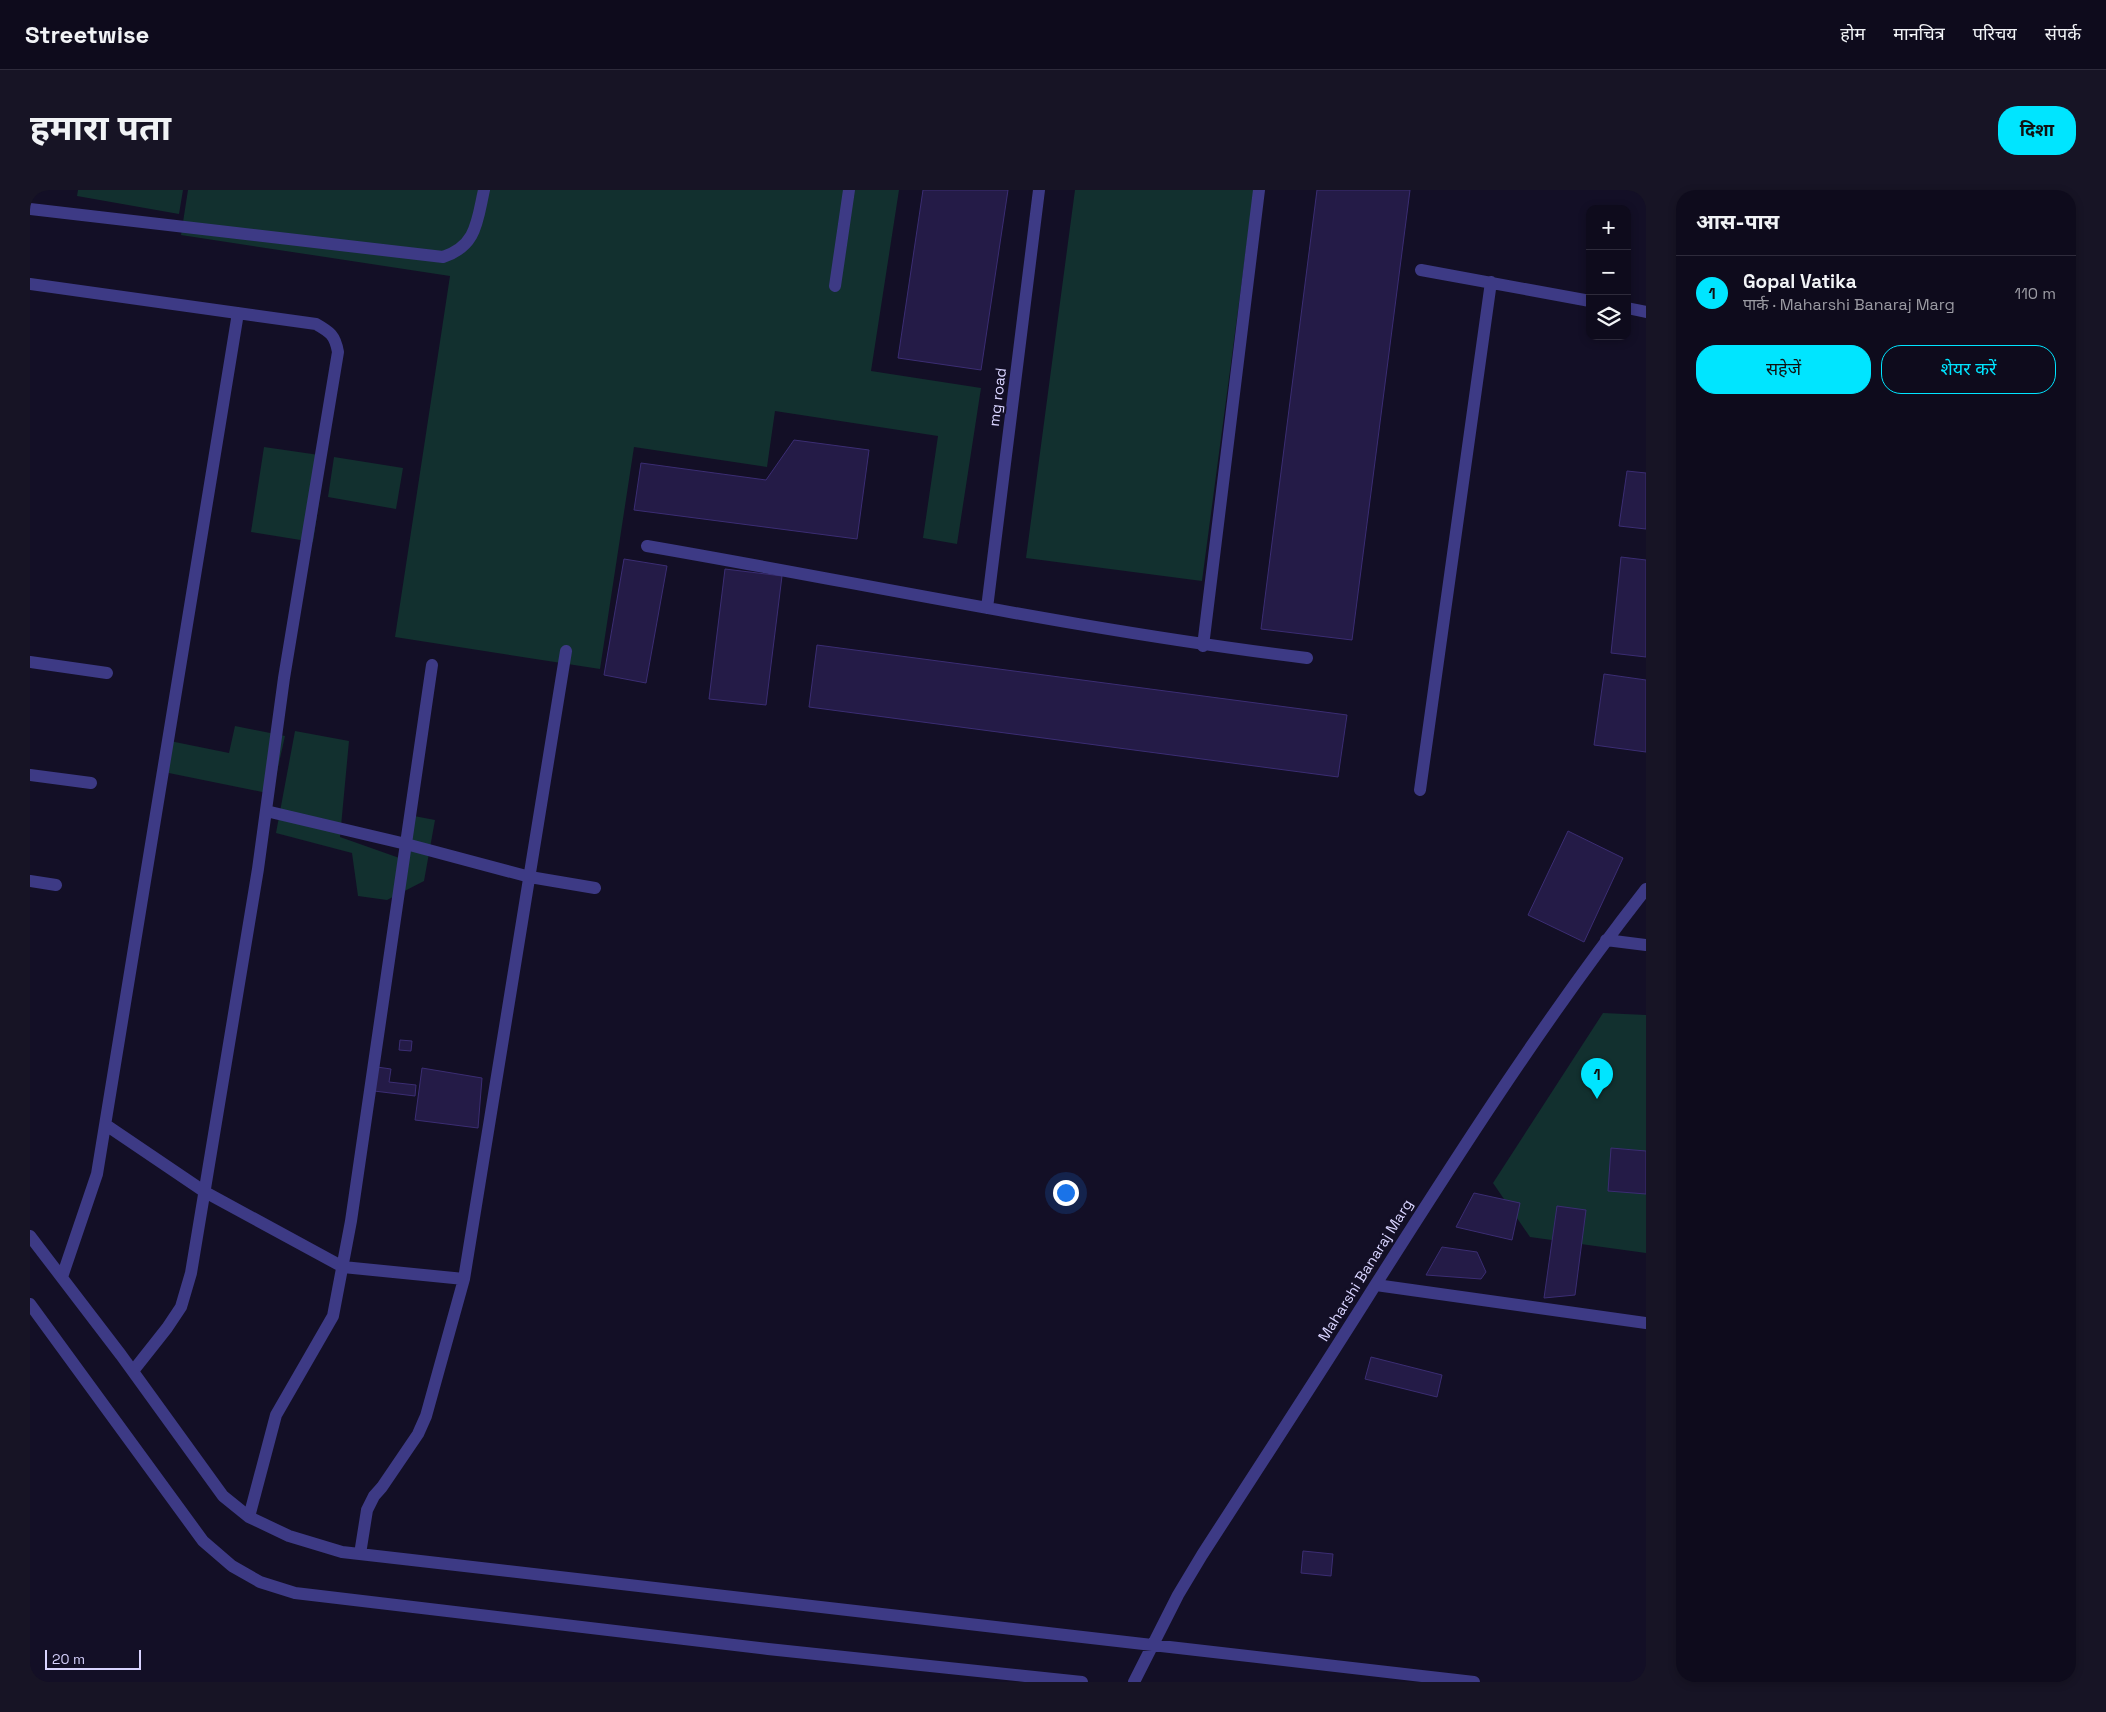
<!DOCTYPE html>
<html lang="hi">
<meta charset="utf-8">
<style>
:root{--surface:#0e0b1c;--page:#171425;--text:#f1f3f6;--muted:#9b9ba3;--line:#2e2b3b;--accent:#00e5ff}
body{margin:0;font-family:"Space Grotesk","Noto Sans Devanagari",sans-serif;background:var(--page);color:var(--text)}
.controls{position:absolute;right:15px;top:15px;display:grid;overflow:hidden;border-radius:10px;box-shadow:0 2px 8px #0003}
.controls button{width:45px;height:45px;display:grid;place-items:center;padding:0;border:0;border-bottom:1px solid var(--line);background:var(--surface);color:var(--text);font:25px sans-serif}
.scale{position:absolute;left:15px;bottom:12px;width:96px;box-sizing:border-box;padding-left:5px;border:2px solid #d9d4ff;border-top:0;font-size:14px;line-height:18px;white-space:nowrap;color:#d9d4ff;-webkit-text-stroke:4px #130f26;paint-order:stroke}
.you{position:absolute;left:1035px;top:1002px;width:18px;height:18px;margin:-12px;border:4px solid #fff;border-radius:50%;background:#1a73e8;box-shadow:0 0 0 8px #1a73e833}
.badge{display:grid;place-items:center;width:32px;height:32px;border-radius:50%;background:var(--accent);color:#111;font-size:16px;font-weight:700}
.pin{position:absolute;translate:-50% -41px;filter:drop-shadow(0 1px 2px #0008)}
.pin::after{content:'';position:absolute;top:26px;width:18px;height:15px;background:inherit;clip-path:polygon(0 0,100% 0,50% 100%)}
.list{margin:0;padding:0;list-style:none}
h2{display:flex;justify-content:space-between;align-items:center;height:65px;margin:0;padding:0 20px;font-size:21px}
h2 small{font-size:16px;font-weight:400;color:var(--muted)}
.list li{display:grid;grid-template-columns:32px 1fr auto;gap:15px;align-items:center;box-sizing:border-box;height:75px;padding:0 20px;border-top:1px solid var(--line)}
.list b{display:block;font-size:19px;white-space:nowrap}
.list p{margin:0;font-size:16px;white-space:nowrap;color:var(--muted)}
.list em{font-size:16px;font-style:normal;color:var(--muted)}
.actions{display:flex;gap:10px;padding:15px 20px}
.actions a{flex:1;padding:11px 0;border:1px solid var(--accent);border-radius:20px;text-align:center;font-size:18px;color:var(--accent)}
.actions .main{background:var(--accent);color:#111}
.icon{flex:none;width:28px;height:28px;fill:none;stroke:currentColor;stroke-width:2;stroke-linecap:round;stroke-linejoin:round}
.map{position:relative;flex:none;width:1616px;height:1492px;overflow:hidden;border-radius:20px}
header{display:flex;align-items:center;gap:30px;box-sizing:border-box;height:70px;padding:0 25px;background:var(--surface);border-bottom:1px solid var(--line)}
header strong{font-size:24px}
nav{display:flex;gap:28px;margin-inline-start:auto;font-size:18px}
.intro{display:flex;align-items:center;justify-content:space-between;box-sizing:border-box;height:120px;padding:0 30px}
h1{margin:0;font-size:35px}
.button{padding:12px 22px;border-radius:20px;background:var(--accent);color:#111;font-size:18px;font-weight:700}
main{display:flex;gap:30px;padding:0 30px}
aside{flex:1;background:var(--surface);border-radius:20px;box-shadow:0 2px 8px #0003}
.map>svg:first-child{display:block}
</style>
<header>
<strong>Streetwise</strong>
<nav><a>होम</a><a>मानचित्र</a><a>परिचय</a><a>संपर्क</a></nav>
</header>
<div class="intro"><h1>हमारा पता</h1><a class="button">दिशा</a></div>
<main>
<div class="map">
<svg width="1616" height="1492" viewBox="0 0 1616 1492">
<rect width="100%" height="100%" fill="#130f26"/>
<!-- green -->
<path fill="#12302f" d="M 48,0 L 153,0 L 149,24 L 47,6 Z
M 158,0 L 869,0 L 841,181 L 951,198 L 927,354 L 893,348 L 908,246 L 745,221 L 737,277 L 604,257 L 570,479 L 365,447 L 420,86 L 151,45 Z
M 1045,0 L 1224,0 L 1172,391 L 996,368 Z
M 234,257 L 296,266 L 283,352 L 221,342 Z
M 304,267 L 373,278 L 366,319 L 298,307 Z
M 205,536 L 255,546 L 242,604 L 129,581 L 135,550 L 199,563 Z
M 265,541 L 319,551 L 310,647 L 375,670 L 384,626 L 405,630 L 394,691 L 357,710 L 328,706 L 322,663 L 246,643 Z
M 1573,823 L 1616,825 L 1616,1063 L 1500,1047 L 1463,993 Z"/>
<!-- building -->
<path fill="#241b47" stroke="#3b2d73" d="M 893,0 L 978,0 L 951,180 L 868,168 Z
M 1287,0 L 1380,0 L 1322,450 L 1231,439 Z
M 764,250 L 839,260 L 827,349 L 604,320 L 611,273 L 736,290 Z
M 1597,281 L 1616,283 L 1616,339 L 1589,336 Z
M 1591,367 L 1616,370 L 1616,467 L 1581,463 Z
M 594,369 L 637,376 L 616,493 L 574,485 Z
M 695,379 L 752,386 L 736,515 L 679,509 Z
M 787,455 L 1317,525 L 1308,587 L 779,517 Z
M 1574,484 L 1616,490 L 1616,562 L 1564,555 Z
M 1538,641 L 1593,668 L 1554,752 L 1498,725 Z
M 370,850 L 382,851 L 381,861 L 369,860 Z
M 347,877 L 361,879 L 359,892 L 386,895 L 385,906 L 344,901 Z
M 392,878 L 452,888 L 448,938 L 385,930 Z
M 1581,958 L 1616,961 L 1616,1004 L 1578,1001 Z
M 1444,1003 L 1490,1013 L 1482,1050 L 1426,1037 Z
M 1527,1016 L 1556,1020 L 1545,1105 L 1514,1108 Z
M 1412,1057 L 1447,1062 L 1456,1082 L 1451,1089 L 1396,1085 Z
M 1341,1167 L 1412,1185 L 1407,1207 L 1335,1189 Z
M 1273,1361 L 1303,1364 L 1301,1386 L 1271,1383 Z"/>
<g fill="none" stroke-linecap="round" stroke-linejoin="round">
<!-- minor -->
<path stroke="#3d3a85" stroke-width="12" d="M 0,19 L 413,67 C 447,56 447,31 454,0
M 1391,80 L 1560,111
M 0,94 L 286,134 C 300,142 305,145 308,162 L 254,488 L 228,679 L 161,1083 L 151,1117 L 137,1138 L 103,1181
M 805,96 L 819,0
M 1597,118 L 1616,122
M 617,356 C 837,394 1055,441 1277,468
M 957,418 L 1009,0
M 1173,456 L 1229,0
M 0,472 L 77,483
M 0,585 L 61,593
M 1390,600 L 1461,92
M 236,621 L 376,654 L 500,687 L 565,698
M 0,691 L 26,695
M 1576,750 L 1616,755
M 76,935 L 175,1002 L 313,1077 L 434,1089
M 0,1046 L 91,1165 L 193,1306 L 219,1327 L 259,1346 L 312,1362 L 1444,1492
M 32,1087 L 67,984 L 208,123
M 1346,1095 L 1616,1133
M 0,1114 L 173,1351 L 202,1376 L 230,1392 L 265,1403 L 738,1459 L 1052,1492
M 219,1327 L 246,1225 L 303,1126 L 321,1031 L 402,475
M 330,1364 L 337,1320 L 344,1306 L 352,1297 L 388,1244 L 396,1226 L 434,1089 L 536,461
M 1104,1492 L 1148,1405 L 1172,1365 C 1230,1275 1289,1185 1346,1094 C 1431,960 1518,824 1616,699"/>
</g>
<g text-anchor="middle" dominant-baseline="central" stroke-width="4.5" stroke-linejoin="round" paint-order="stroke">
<!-- street labels -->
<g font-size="15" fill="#d9d4ff" stroke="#130f26">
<text transform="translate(967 207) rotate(-83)">mg road</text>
<text transform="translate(1335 1080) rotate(-58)">Maharshi Banaraj Marg</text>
</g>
</g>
</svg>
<div class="controls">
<button>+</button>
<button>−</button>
<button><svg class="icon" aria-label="layers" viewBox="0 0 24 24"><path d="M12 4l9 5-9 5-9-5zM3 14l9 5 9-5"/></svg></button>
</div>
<div class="scale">20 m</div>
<div class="you"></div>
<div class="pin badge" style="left:1567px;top:909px">1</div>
</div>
<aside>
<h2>आस-पास<small></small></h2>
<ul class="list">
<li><span class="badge">1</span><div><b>Gopal Vatika</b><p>पार्क · Maharshi Banaraj Marg</p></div><em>110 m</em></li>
</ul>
<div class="actions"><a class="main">सहेजें</a><a>शेयर करें</a></div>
</aside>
</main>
